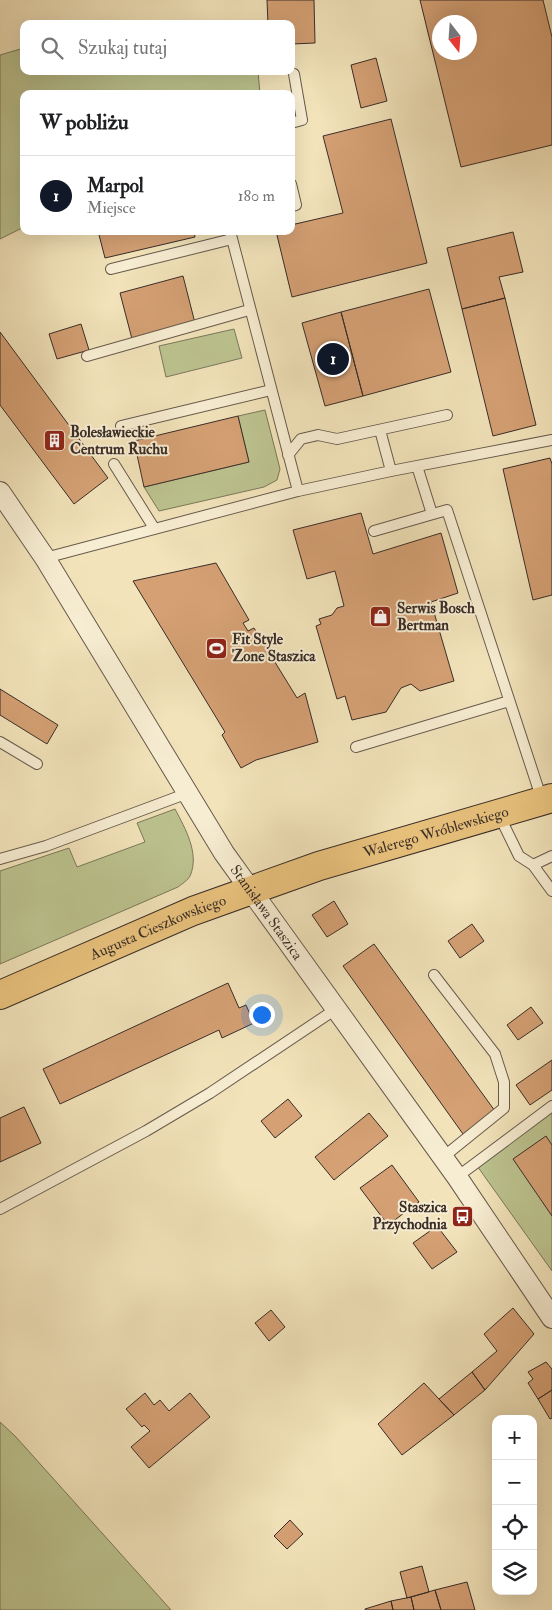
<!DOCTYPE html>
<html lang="pl">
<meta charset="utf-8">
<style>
:root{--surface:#fff;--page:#f2f2f2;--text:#202124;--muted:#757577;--line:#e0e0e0;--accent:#111827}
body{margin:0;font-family:"IM FELL Double Pica",serif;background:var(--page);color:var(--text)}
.controls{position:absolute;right:15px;bottom:15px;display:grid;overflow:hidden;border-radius:10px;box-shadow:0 5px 20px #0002}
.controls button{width:45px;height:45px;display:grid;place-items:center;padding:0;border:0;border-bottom:1px solid var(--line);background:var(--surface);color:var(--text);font:25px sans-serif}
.compass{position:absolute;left:432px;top:15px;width:45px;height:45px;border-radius:50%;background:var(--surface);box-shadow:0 5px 20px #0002;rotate:163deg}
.you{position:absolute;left:261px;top:1014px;width:18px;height:18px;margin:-12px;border:4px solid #fff;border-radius:50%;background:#1a73e8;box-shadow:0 0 0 8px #1a73e833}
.badge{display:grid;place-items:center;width:32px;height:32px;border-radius:50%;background:var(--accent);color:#fff;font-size:16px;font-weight:700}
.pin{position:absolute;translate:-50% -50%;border:2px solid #fff;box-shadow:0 1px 5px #0006}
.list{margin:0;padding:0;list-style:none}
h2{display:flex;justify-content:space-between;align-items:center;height:65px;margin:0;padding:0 20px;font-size:21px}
h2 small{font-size:16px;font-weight:400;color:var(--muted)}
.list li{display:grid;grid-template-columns:32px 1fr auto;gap:15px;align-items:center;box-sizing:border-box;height:80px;padding:0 20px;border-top:1px solid var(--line)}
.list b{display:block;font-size:19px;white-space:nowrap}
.list p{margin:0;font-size:16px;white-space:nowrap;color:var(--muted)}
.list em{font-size:16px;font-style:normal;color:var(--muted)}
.icon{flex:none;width:28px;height:28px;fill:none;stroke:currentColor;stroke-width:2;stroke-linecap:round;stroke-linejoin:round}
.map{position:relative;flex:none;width:552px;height:1610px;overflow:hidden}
.search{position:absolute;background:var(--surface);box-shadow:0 5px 20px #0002;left:20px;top:20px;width:275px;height:55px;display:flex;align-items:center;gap:12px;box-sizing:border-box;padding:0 18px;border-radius:10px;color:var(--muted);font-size:19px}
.panel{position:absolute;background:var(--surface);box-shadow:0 5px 20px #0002;left:20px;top:90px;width:275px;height:145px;border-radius:10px}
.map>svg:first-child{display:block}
</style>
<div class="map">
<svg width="552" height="1610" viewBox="0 0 552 1610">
<rect width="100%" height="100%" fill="#f2e3ba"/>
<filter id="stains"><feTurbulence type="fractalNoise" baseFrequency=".004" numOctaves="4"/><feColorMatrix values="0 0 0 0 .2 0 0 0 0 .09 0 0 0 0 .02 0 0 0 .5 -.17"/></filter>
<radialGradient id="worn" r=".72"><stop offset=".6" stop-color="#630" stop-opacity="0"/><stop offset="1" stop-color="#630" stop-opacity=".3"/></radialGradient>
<!-- green -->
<path fill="#bcc38f" stroke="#7a785c" d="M 24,48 L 24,71 L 258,71 L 260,94 L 24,94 L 24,227 L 0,239 L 0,55 Z
M 234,329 L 242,358 L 166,377 L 159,346 Z
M 265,410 L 280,469 L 277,480 L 264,487 L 159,511 L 144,487 L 249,462 L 238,416 Z
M 175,809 C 185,828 200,854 190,876 C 188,880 182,884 178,887 L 0,964 L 0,871 L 69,848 L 77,867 L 145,842 L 137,823 Z
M 552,1111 L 552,1271 L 475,1163 Z
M 0,1422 L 16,1437 L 171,1610 L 0,1610 Z"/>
<!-- building -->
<path fill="#d4a074" stroke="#392d28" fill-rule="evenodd" d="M 267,0 L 314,0 L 315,43 L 291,44 L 291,24 L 268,24 Z
M 420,0 L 543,0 L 552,37 L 552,145 L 461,167 ZM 440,22 L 470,22 L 470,52 L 440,52 Z
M 376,58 L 387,101 L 361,108 L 351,65 Z
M 391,119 L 427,263 L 292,297 L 276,231 L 291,231 L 291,225 L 343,213 L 323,136 Z
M 98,231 L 194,231 L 195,237 L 105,258 Z
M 513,232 L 523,272 L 499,277 L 505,298 L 462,309 L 447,248 Z
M 183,276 L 195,323 L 132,339 L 120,293 Z
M 429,289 L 451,372 L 363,396 L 341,312 Z
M 505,298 L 536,425 L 493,436 L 462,309 Z
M 341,312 L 363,396 L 325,406 L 302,323 Z
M 81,324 L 89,350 L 57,359 L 49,334 Z
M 0,332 L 108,478 L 74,504 L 0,405 Z
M 238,416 L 249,462 L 144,487 L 134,441 Z
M 550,458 L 552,464 L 552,595 L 533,600 L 503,469 Z
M 361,513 L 373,554 L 441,533 L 458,593 L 431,602 L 454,681 L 420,691 L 411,684 L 401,688 L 386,712 L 352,720 L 345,696 L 337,699 L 316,626 L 321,624 L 319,619 L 332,615 L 337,608 L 344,606 L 335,571 L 307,579 L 293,530 Z
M 216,563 L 249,620 L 243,623 L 248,631 L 254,628 L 297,698 L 305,693 L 318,742 L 256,760 L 241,768 L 222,735 L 225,732 L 133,581 Z
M 0,689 L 58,725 L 47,744 L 0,715 Z
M 334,901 L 348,924 L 327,937 L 312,915 Z
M 472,924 L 484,941 L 460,958 L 448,941 Z
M 374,944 L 495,1111 L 463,1134 L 343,966 Z
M 228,983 L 239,1008 L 246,1005 L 254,1023 L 222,1038 L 219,1030 L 60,1104 L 43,1069 Z
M 531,1007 L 543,1023 L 518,1040 L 507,1025 Z
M 552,1060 L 552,1090 L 530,1105 L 516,1085 Z
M 288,1099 L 302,1116 L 275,1138 L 261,1121 Z
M 24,1107 L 41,1143 L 0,1162 L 0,1118 Z
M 369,1113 L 388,1136 L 334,1180 L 315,1157 Z
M 546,1136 L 552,1145 L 552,1216 L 513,1159 Z
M 392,1165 L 419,1202 L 388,1225 L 360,1188 Z
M 437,1226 L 457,1252 L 432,1269 L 413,1243 Z
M 513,1308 L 534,1334 L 485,1390 L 472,1372 L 497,1351 L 484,1334 Z
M 271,1310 L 285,1327 L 269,1341 L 255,1323 Z
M 546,1362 L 552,1369 L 552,1390 L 538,1399 L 528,1383 L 533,1379 L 528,1372 Z
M 472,1372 L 485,1390 L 454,1415 L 439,1399 Z
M 424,1383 L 454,1415 L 402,1455 L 378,1424 Z
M 552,1390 L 552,1418 L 550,1419 L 538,1399 Z
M 145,1393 L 154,1405 L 160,1400 L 169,1411 L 190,1393 L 210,1417 L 149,1468 L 131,1447 L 150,1431 L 144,1425 L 142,1427 L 126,1409 Z
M 290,1520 L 303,1534 L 287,1549 L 274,1536 Z
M 422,1566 L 429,1592 L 407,1598 L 400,1572 Z
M 467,1582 L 475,1610 L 441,1610 L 435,1590 Z
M 435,1590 L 441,1610 L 414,1610 L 411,1597 Z
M 411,1597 L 414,1610 L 393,1610 L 391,1601 Z
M 391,1601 L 393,1610 L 365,1610 L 365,1609 Z"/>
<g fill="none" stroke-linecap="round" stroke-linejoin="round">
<defs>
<path id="service" d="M 291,123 L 302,120 L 294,74
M 291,184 L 296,205 L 291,206
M 230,231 L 298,491
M 111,269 L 232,239
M 87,356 L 249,310
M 121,426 L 271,390
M 380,430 L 391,471
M 288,455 L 301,439 L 318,435 L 337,439 L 447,415
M 114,464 L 154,528
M 417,466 L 432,514
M 374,531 L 447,510 L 542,800
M 45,558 L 298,491 L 391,471 L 552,440
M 0,742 L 37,764
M 356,747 L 509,701
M 499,815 L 519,856 L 533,865 L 552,891
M 0,859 L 46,846 L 188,793
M 533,865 L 552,856
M 434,975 L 495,1054 L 504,1082 L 504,1108 L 442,1158
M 457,1177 L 552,1106
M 0,1209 L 146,1131 L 210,1093 L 336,1009"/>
<g id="minor">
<path id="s1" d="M 0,492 L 45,558 L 224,853 L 457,1177 L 552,1318"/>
</g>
<g id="primary">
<path id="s2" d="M 0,995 L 193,911 L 319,866 L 552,798"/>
</g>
</defs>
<!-- service casing -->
<use href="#service" stroke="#675a4c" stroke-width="12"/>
<!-- minor casing -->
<use href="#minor" stroke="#675a4c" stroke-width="22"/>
<!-- primary casing -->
<use href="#primary" stroke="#392d28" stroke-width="30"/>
<!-- service -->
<use href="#service" stroke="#f7edd2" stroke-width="10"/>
<!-- minor -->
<use href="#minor" stroke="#f7edd2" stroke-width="20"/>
<!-- primary -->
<use href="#primary" stroke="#e9c27d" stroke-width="28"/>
</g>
<!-- icons -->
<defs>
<symbol id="building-square" viewBox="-11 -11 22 22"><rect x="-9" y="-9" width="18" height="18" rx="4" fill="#8f2418" stroke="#f7edd2"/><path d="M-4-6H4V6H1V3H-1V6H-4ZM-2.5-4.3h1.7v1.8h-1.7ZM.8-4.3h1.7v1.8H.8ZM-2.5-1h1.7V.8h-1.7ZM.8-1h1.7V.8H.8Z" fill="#fff"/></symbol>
<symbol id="shop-square" viewBox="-11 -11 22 22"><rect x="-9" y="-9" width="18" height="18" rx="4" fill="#8f2418" stroke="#f7edd2"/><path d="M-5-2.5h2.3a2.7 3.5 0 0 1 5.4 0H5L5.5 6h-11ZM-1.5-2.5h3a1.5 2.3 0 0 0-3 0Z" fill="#fff"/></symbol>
<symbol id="stadium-square" viewBox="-11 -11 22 22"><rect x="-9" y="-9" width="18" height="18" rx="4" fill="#8f2418" stroke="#f7edd2"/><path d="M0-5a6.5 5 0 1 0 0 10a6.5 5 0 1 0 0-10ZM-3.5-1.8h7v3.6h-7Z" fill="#fff"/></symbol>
<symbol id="bus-square" viewBox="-11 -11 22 22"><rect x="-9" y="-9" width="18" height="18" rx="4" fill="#8f2418" stroke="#f7edd2"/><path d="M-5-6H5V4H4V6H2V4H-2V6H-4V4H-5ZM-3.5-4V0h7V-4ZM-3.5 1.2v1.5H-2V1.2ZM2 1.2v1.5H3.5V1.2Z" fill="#fff"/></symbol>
</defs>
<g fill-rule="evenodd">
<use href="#building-square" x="42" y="428" width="25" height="25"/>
<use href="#shop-square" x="368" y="604" width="25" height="25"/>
<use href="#stadium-square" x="204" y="636" width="25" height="25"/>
<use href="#bus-square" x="450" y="1204" width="25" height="25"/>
</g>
<g text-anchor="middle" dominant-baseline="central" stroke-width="4" stroke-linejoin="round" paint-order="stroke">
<!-- poi labels -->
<g font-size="15" font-weight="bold" fill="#392d28" stroke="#f7edd2" text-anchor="start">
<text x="70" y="432">Bolesławieckie<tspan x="70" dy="17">Centrum Ruchu</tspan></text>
<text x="397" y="608">Serwis Bosch<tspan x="397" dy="17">Bertman</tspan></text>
<text x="232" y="639">Fit Style<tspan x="232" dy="17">Zone Staszica</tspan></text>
<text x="447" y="1207" text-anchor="end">Staszica<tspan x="447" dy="17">Przychodnia</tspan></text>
</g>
<!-- street labels -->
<g font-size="15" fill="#392d28" stroke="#f7edd2">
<text stroke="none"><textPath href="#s2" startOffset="466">Walerego Wróblewskiego</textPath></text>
<text stroke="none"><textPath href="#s1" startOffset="498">Stanisława Staszica</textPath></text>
<text stroke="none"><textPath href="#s2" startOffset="172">Augusta Cieszkowskiego</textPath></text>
</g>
</g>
<rect width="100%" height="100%" filter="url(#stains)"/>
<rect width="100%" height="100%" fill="url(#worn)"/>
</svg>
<div class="controls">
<button>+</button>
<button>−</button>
<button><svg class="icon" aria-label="locate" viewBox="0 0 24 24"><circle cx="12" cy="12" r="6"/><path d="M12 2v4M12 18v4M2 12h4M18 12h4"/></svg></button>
<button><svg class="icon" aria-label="layers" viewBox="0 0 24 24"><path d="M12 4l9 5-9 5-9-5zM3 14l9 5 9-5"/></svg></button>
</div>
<svg class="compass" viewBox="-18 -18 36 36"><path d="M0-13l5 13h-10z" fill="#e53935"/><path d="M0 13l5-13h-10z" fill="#757577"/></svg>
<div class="you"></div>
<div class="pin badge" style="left:333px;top:359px">1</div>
<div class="search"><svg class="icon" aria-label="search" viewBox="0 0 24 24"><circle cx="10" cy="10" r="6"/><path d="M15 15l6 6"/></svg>Szukaj tutaj</div>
<section class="panel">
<h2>W pobliżu<small></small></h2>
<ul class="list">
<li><span class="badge">1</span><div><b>Marpol</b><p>Miejsce</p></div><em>180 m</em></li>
</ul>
</section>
</div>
